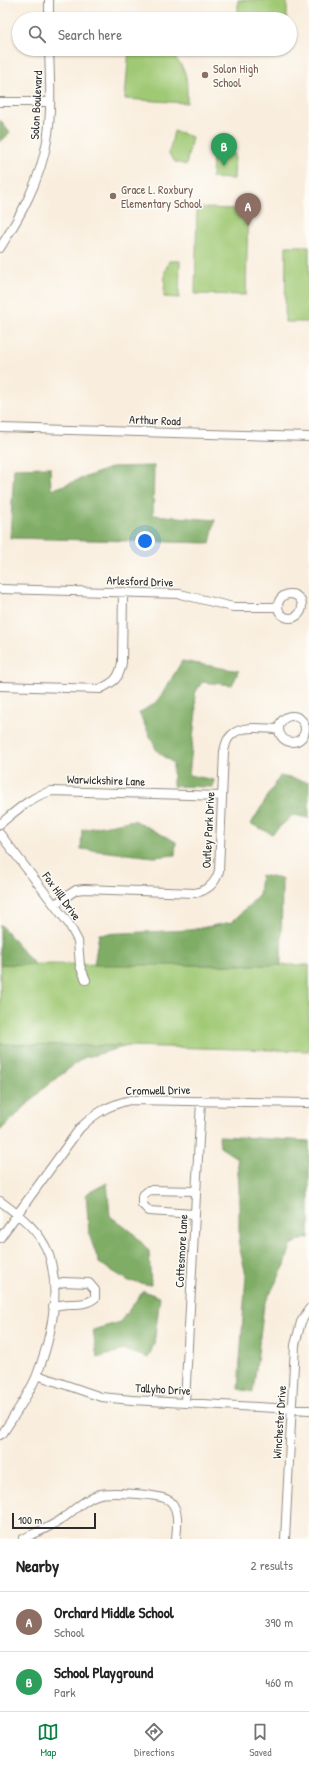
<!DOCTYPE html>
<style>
:root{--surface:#fff;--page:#f6f6f6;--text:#222;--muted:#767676;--line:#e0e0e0;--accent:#0b8043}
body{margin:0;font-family:"Patrick Hand",sans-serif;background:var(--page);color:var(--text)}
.scale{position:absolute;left:12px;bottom:10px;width:84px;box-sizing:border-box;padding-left:4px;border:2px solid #2b2b2b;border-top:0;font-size:11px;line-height:14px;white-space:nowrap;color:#2b2b2b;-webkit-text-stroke:3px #fdfcf7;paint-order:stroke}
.you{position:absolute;left:145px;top:541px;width:14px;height:14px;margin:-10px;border:3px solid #fff;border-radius:50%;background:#1a73e8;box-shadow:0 0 0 6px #1a73e833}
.badge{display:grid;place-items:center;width:26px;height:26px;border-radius:50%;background:var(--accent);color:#fff;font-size:13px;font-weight:700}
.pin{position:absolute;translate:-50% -33px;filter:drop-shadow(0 1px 2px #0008)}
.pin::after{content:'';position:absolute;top:21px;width:14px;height:12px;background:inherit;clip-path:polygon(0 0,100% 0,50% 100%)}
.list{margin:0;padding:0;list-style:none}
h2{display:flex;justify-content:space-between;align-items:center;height:52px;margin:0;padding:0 16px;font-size:17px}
h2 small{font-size:13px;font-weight:400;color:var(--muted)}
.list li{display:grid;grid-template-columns:26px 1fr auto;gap:12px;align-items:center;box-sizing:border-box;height:60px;padding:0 16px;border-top:1px solid var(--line)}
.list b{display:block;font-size:15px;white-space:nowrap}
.list p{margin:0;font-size:13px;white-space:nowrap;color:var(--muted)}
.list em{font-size:13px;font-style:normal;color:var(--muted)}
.icon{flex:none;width:22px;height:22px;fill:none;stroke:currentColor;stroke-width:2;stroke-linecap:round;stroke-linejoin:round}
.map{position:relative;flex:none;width:309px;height:1539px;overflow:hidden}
.search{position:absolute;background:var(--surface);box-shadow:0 1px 3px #0004;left:12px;right:12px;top:12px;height:44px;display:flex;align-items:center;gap:10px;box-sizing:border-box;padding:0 14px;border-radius:22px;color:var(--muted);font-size:15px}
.sheet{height:172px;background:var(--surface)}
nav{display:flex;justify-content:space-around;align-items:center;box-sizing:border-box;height:56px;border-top:1px solid var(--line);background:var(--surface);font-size:11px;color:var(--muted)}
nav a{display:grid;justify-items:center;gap:2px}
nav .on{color:var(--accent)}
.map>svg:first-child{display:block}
</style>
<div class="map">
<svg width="309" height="1539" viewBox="0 0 309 1539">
<rect width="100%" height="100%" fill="#fdfcf7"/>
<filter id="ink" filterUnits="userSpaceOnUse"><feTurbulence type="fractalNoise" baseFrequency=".025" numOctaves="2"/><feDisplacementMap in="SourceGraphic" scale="8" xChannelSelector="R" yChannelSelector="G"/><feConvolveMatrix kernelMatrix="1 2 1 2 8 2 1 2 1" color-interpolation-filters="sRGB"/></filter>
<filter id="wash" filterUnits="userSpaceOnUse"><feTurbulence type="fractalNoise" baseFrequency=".012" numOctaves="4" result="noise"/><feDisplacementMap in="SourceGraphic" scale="16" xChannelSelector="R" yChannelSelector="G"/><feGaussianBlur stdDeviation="0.9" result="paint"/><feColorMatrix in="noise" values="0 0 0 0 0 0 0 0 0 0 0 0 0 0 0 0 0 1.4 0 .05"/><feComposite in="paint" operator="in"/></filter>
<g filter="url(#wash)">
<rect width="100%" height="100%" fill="#f9eede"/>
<!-- green -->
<path fill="#a0c975" stroke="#667a50" d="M 238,0 L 287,0 L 287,19 L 238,19 Z
M 129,49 L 166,49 C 188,69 187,74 187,103 L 125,99 Z
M 174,131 L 192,137 L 186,165 L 175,162 L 169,154 Z
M 213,153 L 235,154 L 234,179 L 212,178 Z
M 197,208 L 248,209 L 246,295 L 195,294 Z
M 286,246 L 309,246 L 309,322 L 285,322 Z
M 169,261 L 180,261 L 179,298 L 164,297 L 165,271 Z
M 0,964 L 309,965 L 309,1051 L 128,1046 L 0,1044 Z"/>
<!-- forest -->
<path fill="#80ad66" stroke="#566c48" d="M 0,120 L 10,133 L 0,142 Z
M 154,466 L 153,515 L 215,520 L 210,543 L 10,538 L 14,468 L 50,467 L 51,490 L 113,467 Z
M 182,661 L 239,671 L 232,685 L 202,682 L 195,693 L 196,711 L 189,775 L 214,780 L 213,787 L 173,786 L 173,763 L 157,751 L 139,713 L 158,701 Z
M 280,776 L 309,782 L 309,818 L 293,815 L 272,834 L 251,824 Z
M 134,820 L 176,842 L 175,855 L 154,857 L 81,849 L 82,830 Z
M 261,875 L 282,879 L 281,965 L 94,965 L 99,934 L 190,930 L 232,922 L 259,895 Z
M 0,924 L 35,965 L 0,964 Z
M 0,1044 L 128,1046 L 83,1058 L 45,1087 L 0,1131 Z
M 219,1136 L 309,1141 L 309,1238 L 306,1238 L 291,1245 L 285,1265 L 264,1305 L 253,1392 L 238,1389 L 246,1275 L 239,1245 L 239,1187 L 237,1158 L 220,1147 Z
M 107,1183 L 110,1216 L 134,1234 L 149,1251 L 151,1285 L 129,1281 L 99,1263 L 89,1234 L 86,1194 Z
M 143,1291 L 160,1297 L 154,1344 L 148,1358 L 124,1350 L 97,1358 L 93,1330 L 120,1322 Z"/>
</g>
<g filter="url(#ink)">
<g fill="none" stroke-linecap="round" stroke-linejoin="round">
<defs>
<path id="minor" d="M 49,0 L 49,19
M 0,102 L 50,102
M 0,248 C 21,215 40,181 47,141 C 52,111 50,80 49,49
M 0,428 L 309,437
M 0,589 L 180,594 L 233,607 L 278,607
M278 606a12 12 0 1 1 24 0a12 12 0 1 1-24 0Z
M 0,686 L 100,689 C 114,682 119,679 122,663 L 123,592
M279 729a13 13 0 1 1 26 0a13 13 0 1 1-26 0Z
M 0,824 C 16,811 31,796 52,791 L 222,796
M 0,834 L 69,924 L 78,941 L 80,966 L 86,980
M 55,904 L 76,890 L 84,889 L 195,893 C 208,890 215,884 219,871 L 224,751 C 225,747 226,742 228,739 C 238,723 263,729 279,729
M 0,1201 C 19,1215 41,1231 49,1255 C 61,1293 51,1338 37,1375 C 29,1395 15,1414 3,1433 L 0,1435
M 194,1214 L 149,1211 L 142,1204 L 142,1196 L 149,1190 L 196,1191
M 0,1238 L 80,1128 C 97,1112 107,1106 130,1100 L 309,1103
M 53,1307 C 67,1301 83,1308 95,1298 L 95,1290 L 89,1283 L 63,1282 L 55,1285
M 37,1375 L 101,1397 L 132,1400 L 309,1410
M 185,1402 L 201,1101
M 23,1539 C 35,1533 48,1528 59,1521 C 72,1513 82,1500 97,1495 C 107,1491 162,1494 170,1501 C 180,1510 177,1527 176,1539
M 285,1539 L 295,1345 L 301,1322 L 309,1309"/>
</defs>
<!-- minor casing -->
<use href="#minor" stroke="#928c84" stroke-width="10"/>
<!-- minor -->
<use href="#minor" stroke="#fff" stroke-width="8"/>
</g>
</g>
<!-- markers -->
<g fill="#8d6e63" stroke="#fdfcf7" stroke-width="1.5">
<circle cx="205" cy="75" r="4"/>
<circle cx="113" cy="196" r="4"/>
</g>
<g text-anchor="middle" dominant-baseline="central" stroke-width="3" stroke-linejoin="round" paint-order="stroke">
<!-- education labels -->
<g font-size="12" fill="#785e54" stroke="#fdfcf7" text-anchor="start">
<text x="213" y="68">Solon High<tspan x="213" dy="14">School</tspan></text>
<text x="121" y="189">Grace L. Roxbury<tspan x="121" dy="14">Elementary School</tspan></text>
</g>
<!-- street labels -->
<g font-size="12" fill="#2b2b2b" stroke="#fdfcf7">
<text transform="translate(36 105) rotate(-87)">Solon Boulevard</text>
<text transform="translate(155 420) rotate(2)">Arthur Road</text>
<text transform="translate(140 581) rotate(2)">Arlesford Drive</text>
<text transform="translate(106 780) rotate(2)">Warwickshire Lane</text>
<text transform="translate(208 830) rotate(-87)">Outley Park Drive</text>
<text transform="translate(62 896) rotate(54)">Fox Hill Drive</text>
<text transform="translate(158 1090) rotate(-1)">Cromwell Drive</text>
<text transform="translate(181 1251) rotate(-87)">Cottesmore Lane</text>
<text transform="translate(163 1389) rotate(3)">Tallyho Drive</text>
<text transform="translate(279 1422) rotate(-86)">Winchester Drive</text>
</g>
</g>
</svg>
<div class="scale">100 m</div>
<div class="you"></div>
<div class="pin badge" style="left:248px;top:226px;background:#8d6e63">A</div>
<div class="pin badge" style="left:224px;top:166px;background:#2e9e5b">B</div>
<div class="search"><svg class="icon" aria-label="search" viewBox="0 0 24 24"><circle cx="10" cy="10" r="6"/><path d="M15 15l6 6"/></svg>Search here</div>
</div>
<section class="sheet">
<h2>Nearby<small>2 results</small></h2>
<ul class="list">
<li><span class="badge" style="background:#8d6e63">A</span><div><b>Orchard Middle School</b><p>School</p></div><em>390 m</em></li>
<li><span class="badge" style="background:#2e9e5b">B</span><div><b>School Playground</b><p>Park</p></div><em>460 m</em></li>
</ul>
</section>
<nav>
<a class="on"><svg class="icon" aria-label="map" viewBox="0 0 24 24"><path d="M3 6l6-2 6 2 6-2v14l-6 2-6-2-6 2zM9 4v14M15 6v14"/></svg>Map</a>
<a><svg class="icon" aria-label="directions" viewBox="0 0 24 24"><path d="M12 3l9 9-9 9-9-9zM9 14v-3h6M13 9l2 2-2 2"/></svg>Directions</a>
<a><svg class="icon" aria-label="saved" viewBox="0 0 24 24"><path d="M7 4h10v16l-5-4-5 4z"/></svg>Saved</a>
</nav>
